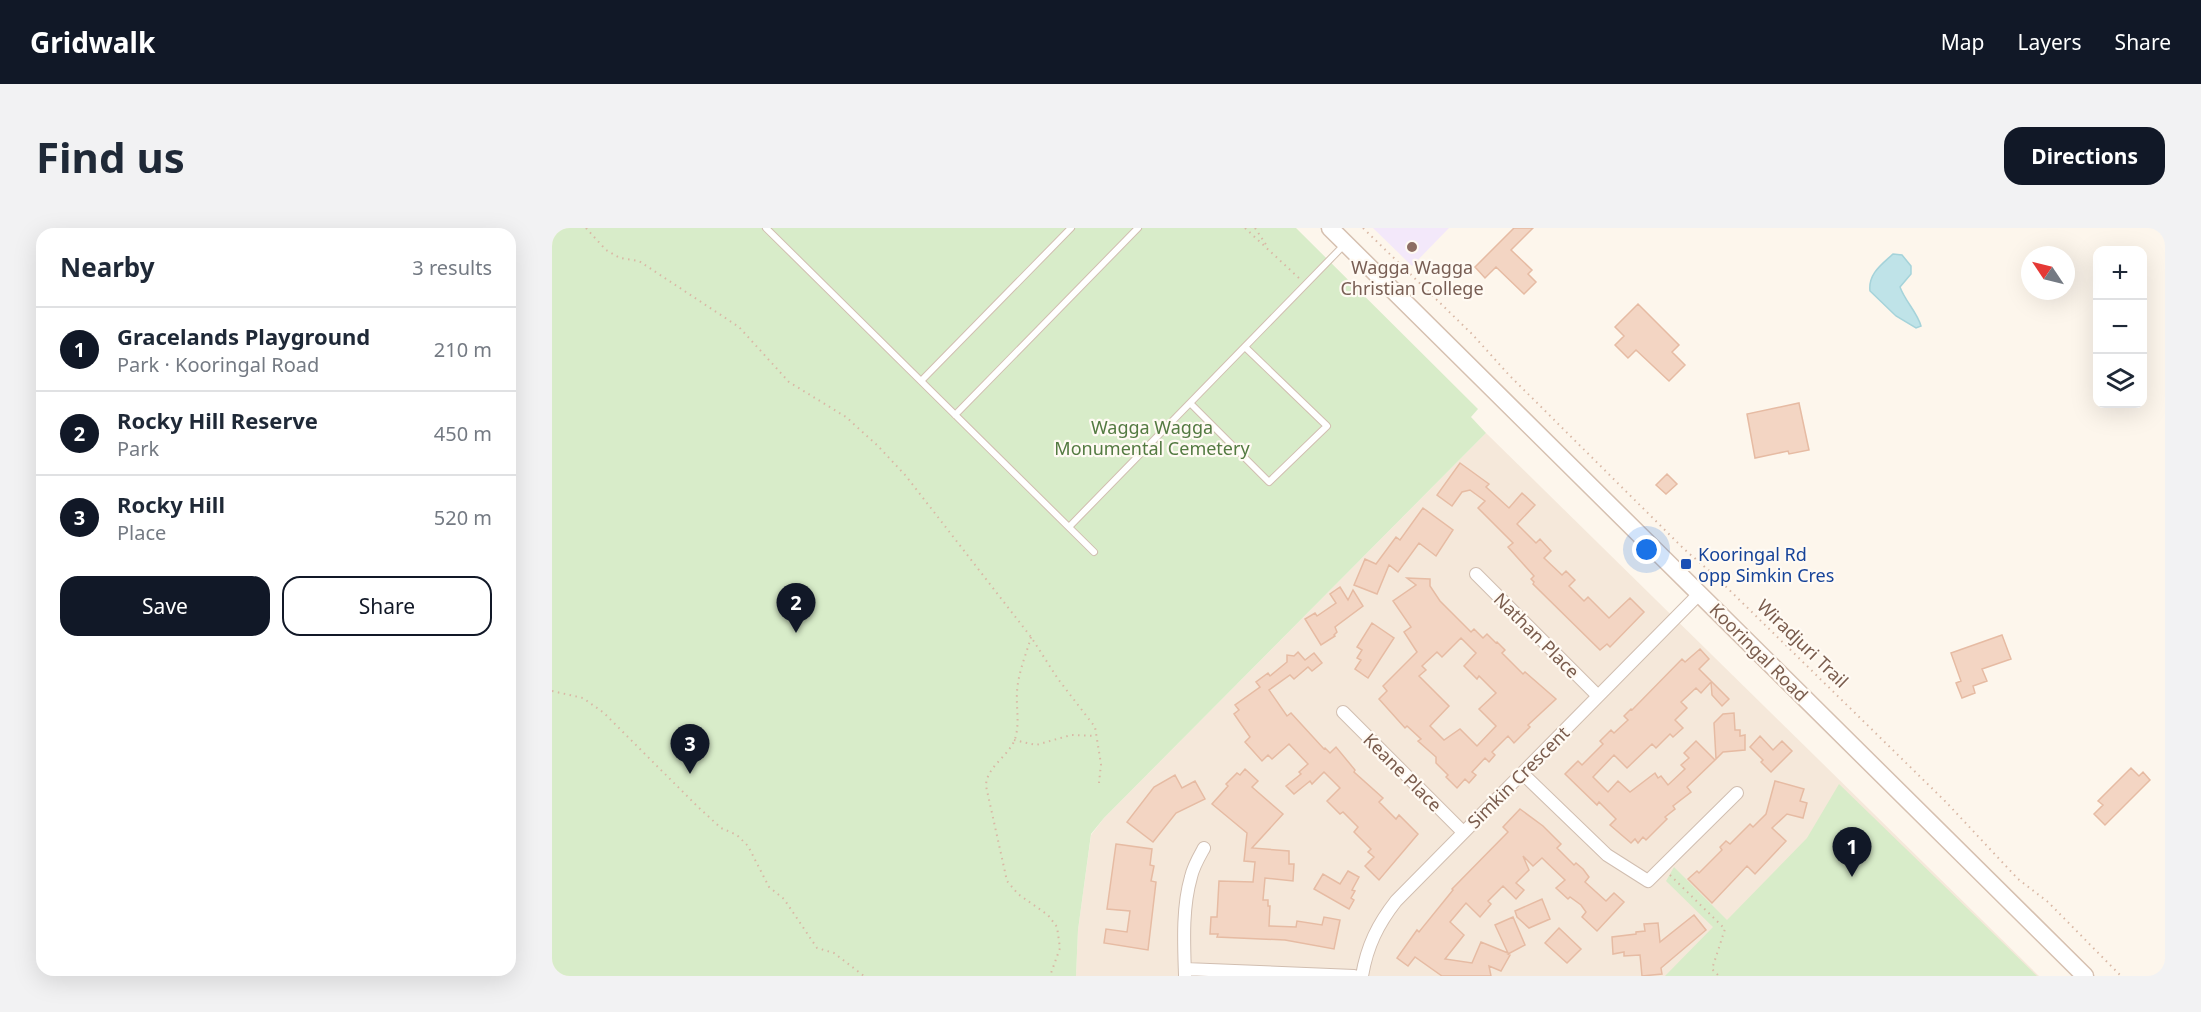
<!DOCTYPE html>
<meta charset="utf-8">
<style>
:root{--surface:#fff;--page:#f2f2f3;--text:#1f2937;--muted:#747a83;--line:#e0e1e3;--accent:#111827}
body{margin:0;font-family:"Noto Sans",sans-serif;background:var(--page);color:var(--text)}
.controls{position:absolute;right:18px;top:18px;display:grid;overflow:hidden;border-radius:12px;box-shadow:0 6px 24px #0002}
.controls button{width:54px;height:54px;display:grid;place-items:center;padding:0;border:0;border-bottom:2px solid var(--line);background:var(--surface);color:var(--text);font:30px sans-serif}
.compass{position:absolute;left:1469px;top:18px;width:54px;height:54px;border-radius:50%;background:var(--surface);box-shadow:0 6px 24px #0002;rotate:305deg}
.you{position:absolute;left:1095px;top:322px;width:21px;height:21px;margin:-15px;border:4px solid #fff;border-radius:50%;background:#1a73e8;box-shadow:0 0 0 9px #1a73e833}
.badge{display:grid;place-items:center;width:39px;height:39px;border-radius:50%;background:var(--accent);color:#fff;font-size:20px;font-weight:700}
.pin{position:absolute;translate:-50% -50px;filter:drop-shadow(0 2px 3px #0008)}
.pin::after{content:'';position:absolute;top:32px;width:21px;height:18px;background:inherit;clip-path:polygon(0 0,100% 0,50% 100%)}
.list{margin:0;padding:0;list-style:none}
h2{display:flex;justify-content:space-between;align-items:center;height:78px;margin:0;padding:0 24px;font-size:26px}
h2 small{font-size:20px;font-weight:400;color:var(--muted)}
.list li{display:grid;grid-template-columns:39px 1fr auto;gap:18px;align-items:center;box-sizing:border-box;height:84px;padding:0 24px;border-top:2px solid var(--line)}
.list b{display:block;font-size:22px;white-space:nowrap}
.list p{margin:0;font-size:20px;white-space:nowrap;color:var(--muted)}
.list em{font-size:20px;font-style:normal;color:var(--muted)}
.actions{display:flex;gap:12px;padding:18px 24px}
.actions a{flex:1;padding:14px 0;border:2px solid var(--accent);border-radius:18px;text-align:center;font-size:21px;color:var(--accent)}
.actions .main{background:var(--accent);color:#fff}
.icon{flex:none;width:33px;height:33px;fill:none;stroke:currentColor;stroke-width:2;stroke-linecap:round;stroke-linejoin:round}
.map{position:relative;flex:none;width:1613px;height:748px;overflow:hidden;border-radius:18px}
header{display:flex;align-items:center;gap:36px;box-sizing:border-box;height:84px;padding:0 30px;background:var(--accent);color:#fff}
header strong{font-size:28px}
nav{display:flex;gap:33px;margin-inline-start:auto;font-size:21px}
.intro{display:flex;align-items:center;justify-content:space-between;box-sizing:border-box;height:144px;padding:0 36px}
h1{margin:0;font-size:42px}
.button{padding:15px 27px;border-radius:18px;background:var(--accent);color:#fff;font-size:21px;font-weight:700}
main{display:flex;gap:36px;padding:0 36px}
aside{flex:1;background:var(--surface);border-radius:18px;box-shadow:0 6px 24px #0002}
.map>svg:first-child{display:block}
</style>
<header>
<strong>Gridwalk</strong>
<nav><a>Map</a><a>Layers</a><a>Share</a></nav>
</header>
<div class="intro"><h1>Find us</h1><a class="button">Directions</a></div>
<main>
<aside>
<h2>Nearby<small>3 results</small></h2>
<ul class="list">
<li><span class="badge">1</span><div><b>Gracelands Playground</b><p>Park · Kooringal Road</p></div><em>210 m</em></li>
<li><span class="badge">2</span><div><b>Rocky Hill Reserve</b><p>Park</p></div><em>450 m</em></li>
<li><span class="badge">3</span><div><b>Rocky Hill</b><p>Place</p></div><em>520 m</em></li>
</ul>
<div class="actions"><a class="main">Save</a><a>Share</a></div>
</aside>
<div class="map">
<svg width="1613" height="748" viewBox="0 0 1613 748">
<rect width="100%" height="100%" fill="#fdf6ec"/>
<!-- residential -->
<path fill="#f5e8da" d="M 934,205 L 1487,748 L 524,748 L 526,702 L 539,607 L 552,590 Z"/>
<!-- education -->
<path fill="#f3e8fa" d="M 821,0 L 897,0 L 860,38 Z"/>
<!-- green -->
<path fill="#d8ecc9" d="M 0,0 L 744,0 L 926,181 L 919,189 L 934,205 L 552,590 L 539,606 L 526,702 L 524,748 L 0,748 Z
M 1287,556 L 1485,748 L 1113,748 L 1161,699 L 1114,653 L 1122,639 L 1175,692 L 1255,610 Z"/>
<!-- water -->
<path fill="#bfe3e8" stroke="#a5d3da" stroke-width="1.5" d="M 1341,26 L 1350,27 L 1359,38 L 1359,46 L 1348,59 C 1353,73 1365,84 1369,98 L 1364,100 L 1344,88 L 1318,63 C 1316,46 1329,37 1341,26 Z"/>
<!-- building -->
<path fill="#f3d5c3" stroke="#e6bba3" stroke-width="1.5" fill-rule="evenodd" d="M 962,0 L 981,0 L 959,22 L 980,42 L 976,46 L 984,54 L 972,66 L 944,39 L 933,50 L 923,39 Z
M 1086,76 L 1127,117 L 1120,124 L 1133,137 L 1117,153 L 1084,122 L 1076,130 L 1063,117 L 1072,108 L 1063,99 Z
M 1247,175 L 1257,222 L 1237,226 L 1236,223 L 1203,230 L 1195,186 Z
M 908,235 L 937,256 L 934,259 L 957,280 L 970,265 L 983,277 L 965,296 L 984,315 L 988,311 L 999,323 L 992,330 L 1010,347 L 1014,343 L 1023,352 L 1017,358 L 1032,373 L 1036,369 L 1057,390 L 1078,370 L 1092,384 L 1058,419 L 1055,416 L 1048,422 L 981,356 L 982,354 L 979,351 L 982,348 L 956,319 L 961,315 L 926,280 L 933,273 L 918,262 L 910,264 L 900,278 L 885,267 Z
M 1115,246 L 1125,256 L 1114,266 L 1104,257 Z
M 871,280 L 901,302 L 884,328 L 867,315 L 846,344 L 837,337 L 825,366 L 802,357 L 813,331 L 824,336 L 844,309 L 848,312 Z
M 855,350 L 878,351 L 878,358 L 888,373 L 919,404 L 922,401 L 931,410 L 935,406 L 944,415 L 945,414 L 953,422 L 950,425 L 971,446 L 973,444 L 1004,471 L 976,497 L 978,499 L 962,515 L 956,508 L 940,524 L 943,527 L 937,534 L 933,530 L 920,544 L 924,547 L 917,555 L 913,551 L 905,560 L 894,549 L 896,547 L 884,535 L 884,529 L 866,513 L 869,511 L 855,498 L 853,500 L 827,471 L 835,463 L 831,458 L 865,424 L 852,404 L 859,399 L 841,373 L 864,357 ZM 909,410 L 924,425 L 912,438 L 925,451 L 927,448 L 944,465 L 927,481 L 944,498 L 925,518 L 908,501 L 892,512 L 878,498 L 897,478 L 867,448 L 874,442 L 870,438 L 885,424 L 890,429 Z
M 788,359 L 796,372 L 801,362 L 811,378 L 783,399 L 785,404 L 782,407 L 783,408 L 769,417 L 753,391 L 763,385 L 765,388 L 784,375 L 778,366 Z
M 820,395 L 842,410 L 816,450 L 803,441 L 809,432 L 805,430 L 810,422 L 805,419 Z
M 1450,407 L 1459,431 L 1430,441 L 1435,453 L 1421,458 L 1423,465 L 1410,470 L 1404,455 L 1409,453 L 1399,425 Z
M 1148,421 L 1157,431 L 1147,441 L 1177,471 L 1170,478 L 1160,467 L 1159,454 L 1149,465 L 1144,460 L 1129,474 L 1135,480 L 1123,492 L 1131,500 L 1121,509 L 1118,506 L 1104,520 L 1100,516 L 1075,540 L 1062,527 L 1041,549 L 1056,564 L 1066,553 L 1078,564 L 1103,545 L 1106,550 L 1109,548 L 1116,557 L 1133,541 L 1129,537 L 1137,530 L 1132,525 L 1144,513 L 1163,532 L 1135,559 L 1139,564 L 1121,578 L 1123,581 L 1113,589 L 1115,591 L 1094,612 L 1091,609 L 1086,615 L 1083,611 L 1079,615 L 1058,597 L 1064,591 L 1047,574 L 1045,577 L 1013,546 L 1026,533 L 1030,537 L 1051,516 L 1048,513 L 1059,502 L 1062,505 L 1076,492 L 1072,488 L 1079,481 L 1080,482 L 1130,431 L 1133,434 Z
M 746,424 L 753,432 L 762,425 L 770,435 L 760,443 L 756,439 L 742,451 L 738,447 L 717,462 L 735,488 L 739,485 L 772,521 L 773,520 L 778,525 L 784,519 L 803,542 L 802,544 L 831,570 L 827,574 L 844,591 L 847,587 L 866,606 L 827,652 L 813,638 L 822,629 L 816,624 L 819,621 L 802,604 L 806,599 L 791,584 L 788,586 L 775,573 L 788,560 L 772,544 L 760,556 L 758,553 L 742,566 L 734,558 L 749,546 L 747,544 L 756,536 L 737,516 L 720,531 L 716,527 L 710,533 L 693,514 L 698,509 L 682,486 L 687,482 L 683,477 L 708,459 L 704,454 L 716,445 L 718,448 L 735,434 L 735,427 L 742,428 Z
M 1182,485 L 1183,502 L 1188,502 L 1188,508 L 1193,507 L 1193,522 L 1171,524 L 1164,531 L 1162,495 L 1171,486 Z
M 1208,508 L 1221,522 L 1230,513 L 1240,523 L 1219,544 L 1209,534 L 1211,532 L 1198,519 Z
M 1579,540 L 1587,548 L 1591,544 L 1598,552 L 1553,597 L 1542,586 L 1551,577 L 1546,573 Z
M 693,541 L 706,553 L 700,559 L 731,586 L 700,620 L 737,623 L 737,636 L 742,636 L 741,653 L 713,650 L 711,672 L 716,672 L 716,678 L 718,678 L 717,698 L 744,699 L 745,693 L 770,697 L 772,689 L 788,692 L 782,721 L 733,712 L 665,709 L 666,706 L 658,706 L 659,689 L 665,689 L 667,653 L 701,654 L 703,634 L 692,633 L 695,605 L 660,576 L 676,558 L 674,556 L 685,545 L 688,547 Z
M 623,547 L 630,560 L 643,553 L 653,571 L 624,585 L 601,614 L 575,594 L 602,559 Z
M 1223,553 L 1252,561 L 1248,573 L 1255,575 L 1251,590 L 1235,586 L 1220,600 L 1234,613 L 1203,646 L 1195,638 L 1160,675 L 1136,651 L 1145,643 L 1147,645 L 1170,622 L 1168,619 L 1174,613 L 1178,616 L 1198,596 L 1201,599 L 1214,586 Z
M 968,581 L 991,598 L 1009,616 L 1005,620 L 1022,637 L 1024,635 L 1031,641 L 1037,649 L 1033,654 L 1054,673 L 1062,665 L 1072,674 L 1045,703 L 1030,689 L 1034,684 L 1029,677 L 1018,669 L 1016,671 L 1004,660 L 1013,652 L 990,630 L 981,638 L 971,628 L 977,642 L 964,655 L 972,662 L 964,671 L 951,658 L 936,673 L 939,676 L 928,689 L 914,675 L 898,694 L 912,707 L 893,731 L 920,735 L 929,714 L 956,725 L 943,697 L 961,689 L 973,717 L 956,726 L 958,727 L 949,743 L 937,738 L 939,748 L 890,748 L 863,729 L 856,738 L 845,730 L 865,702 L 867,704 L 901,662 L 900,661 L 956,604 L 951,599 Z
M 564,616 L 600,621 L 598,637 L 602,638 L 599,653 L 604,654 L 596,722 L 552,715 L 554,701 L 575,704 L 578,683 L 555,681 Z
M 796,643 L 807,649 L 800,662 L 803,663 L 799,670 L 802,672 L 797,681 L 762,661 L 771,646 L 788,656 Z
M 990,671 L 998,691 L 977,700 L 965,689 L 963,683 Z
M 1142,687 L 1154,702 L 1109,740 L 1110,746 L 1090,748 L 1088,727 L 1072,728 L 1072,724 L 1061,726 L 1060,709 L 1084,706 L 1084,704 L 1093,703 L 1092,696 L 1106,695 L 1108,714 Z
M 1007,700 L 1029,721 L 1015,735 L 993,715 Z"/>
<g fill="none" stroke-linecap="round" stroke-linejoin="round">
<defs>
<path id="service" d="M 214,0 L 542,324
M 369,153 L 519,0
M 638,175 L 717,254 L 775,198 L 693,119
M 403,187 L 586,0
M 517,299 L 793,16"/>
<path id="minor" d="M 924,346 L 1046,468
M 791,484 L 911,604
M 970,545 L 1055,627 L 1096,653 L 1185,565
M 633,741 L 802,748
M 633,747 C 632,716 630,680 639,649 C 641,639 647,629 652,620
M 810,748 C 815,718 826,696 844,673 L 1148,365"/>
<path id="secondary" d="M 778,0 L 1533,748"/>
</defs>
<!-- service casing -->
<use href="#service" stroke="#d1beb0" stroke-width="8"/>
<!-- minor casing -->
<use href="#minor" stroke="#d1beb0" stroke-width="14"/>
<!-- secondary casing -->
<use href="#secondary" stroke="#d6c0b0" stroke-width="19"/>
<!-- path -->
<path stroke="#d9b8a5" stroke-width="2" stroke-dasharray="1.5 4.5" stroke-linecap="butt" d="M 34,0 L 54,22 L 68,30 L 87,33 L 187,99 L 237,154 L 294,189 L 326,218 L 354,248 L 479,409 L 506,451 L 543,499 L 549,536 L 547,555
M 693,0 L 748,51
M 703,0 L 715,18
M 811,0 L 921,107 L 957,147 L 1132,321 L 1161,346 L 1394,574 L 1466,651 L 1496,674 L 1569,748
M 479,409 C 474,427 466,445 465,464 C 464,480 468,495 463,511 C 457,528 434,539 434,558 L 455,653 L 466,666 L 496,687 L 505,699 L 508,720 L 498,748
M 0,463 L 31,470 L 52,485 L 145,578 L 169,600 L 185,607 L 196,618 L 217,659 L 232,671 L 265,720 L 282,725 L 312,748
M 462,512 L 484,517 L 519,507 L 544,508
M 1118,647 L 1173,701 L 1160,741 L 1167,748"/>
<!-- service -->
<use href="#service" stroke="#fff" stroke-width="6"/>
<!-- minor -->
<use href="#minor" stroke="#fff" stroke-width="12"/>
<!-- secondary -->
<use href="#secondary" stroke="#fff" stroke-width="16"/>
</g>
<!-- markers -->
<circle fill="#8d6e63" stroke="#fffaf3" stroke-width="2" cx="860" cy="19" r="6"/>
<rect fill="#1a4fb4" stroke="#fffaf3" stroke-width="2" x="1128" y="330" width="12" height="12" rx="3"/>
<g text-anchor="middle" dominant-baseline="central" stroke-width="4.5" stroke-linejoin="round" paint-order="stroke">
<!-- education labels -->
<g font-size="18" fill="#785e54" stroke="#fffaf3">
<text x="860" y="39">Wagga Wagga<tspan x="860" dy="21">Christian College</tspan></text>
</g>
<!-- park labels -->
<g font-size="18" fill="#537a41" stroke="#fffaf3">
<text x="600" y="199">Wagga Wagga<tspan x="600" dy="21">Monumental Cemetery</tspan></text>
</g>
<!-- transit labels -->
<g font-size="18" fill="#164399" stroke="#fffaf3" text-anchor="start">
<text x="1146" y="326">Kooringal Rd<tspan x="1146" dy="21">opp Simkin Cres</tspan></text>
</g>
<!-- street labels -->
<g font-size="18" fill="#7a5c4d" stroke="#fffaf3">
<text transform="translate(985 407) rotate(45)">Nathan Place</text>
<text transform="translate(1251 415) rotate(44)">Wiradjuri Trail</text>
<text transform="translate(1207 424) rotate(45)">Kooringal Road</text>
<text transform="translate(851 544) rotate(45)">Keane Place</text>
<text transform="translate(966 549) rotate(-45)">Simkin Crescent</text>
</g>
</g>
</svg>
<div class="controls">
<button>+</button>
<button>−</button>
<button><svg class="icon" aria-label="layers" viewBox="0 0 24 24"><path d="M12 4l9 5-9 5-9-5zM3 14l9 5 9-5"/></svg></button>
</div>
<svg class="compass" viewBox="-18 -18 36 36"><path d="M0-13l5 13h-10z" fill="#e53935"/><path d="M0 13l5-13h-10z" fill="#747a83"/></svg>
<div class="you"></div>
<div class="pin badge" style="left:1300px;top:649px">1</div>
<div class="pin badge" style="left:244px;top:405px">2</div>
<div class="pin badge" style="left:138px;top:546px">3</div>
</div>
</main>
